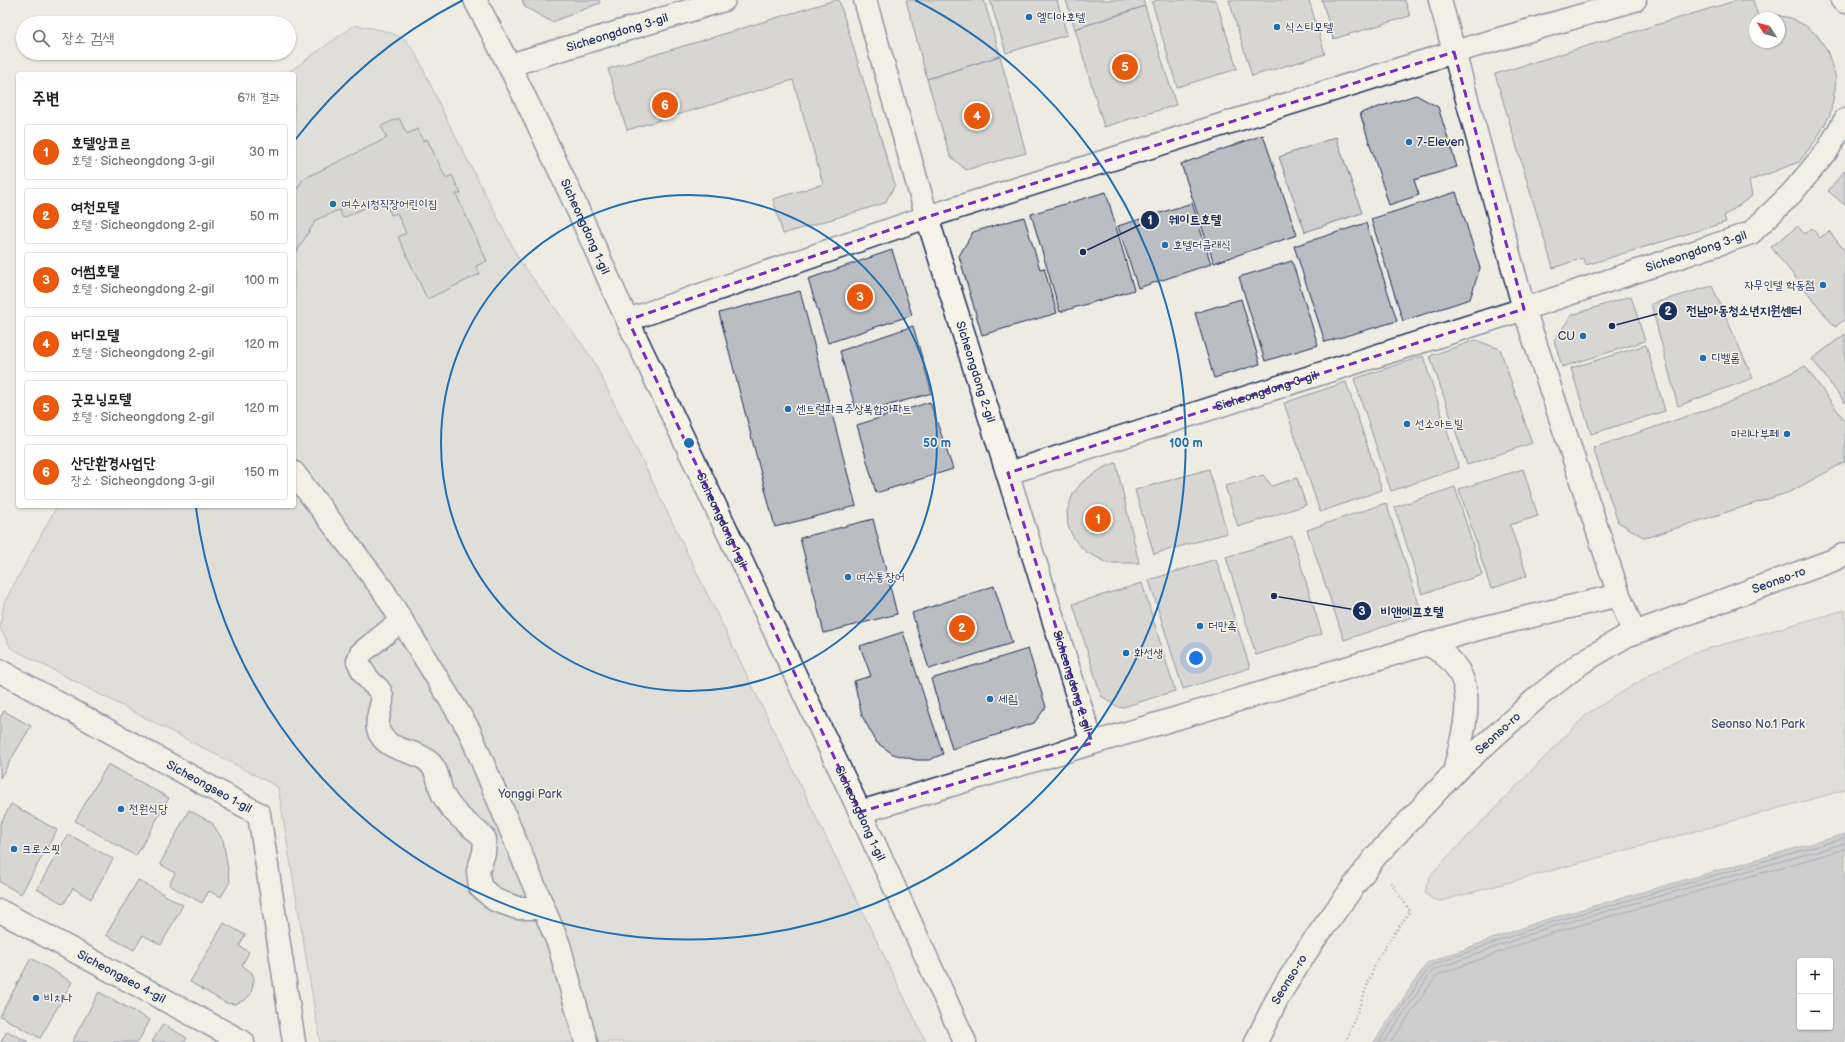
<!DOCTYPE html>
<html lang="ko">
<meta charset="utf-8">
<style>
:root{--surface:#fff;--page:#f6f6f6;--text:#202124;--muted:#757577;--line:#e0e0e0;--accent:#ea580c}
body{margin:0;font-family:"Balsamiq Sans","Poor Story",sans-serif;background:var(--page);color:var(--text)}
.controls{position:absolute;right:12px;bottom:12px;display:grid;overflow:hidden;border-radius:4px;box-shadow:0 1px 3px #0004}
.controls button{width:36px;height:36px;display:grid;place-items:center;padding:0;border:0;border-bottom:1px solid var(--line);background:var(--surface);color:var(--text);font:20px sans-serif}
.compass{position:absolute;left:1749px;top:12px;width:36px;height:36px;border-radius:50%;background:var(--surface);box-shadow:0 1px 3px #0004;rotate:306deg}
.you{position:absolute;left:1196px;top:658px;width:14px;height:14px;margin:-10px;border:3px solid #fff;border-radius:50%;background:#1a73e8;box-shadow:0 0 0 6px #1a73e833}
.badge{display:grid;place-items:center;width:26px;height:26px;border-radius:50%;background:var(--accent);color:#fff;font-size:13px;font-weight:700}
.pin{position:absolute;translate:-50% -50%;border:2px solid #fff;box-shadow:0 1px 4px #0006}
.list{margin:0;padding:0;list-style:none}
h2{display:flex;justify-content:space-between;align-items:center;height:52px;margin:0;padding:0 16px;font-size:17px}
h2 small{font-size:13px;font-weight:400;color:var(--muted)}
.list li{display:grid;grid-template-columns:26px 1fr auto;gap:12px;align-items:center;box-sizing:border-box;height:56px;margin:0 8px 8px;padding:0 8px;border:1px solid var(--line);border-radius:4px}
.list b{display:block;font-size:15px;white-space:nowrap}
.list p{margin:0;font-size:13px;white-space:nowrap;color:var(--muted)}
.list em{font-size:13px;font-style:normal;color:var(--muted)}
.icon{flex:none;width:22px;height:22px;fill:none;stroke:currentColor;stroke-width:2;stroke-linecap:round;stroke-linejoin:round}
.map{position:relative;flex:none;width:1845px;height:1042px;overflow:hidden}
.search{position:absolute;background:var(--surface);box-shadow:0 1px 3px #0004;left:16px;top:16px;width:280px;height:44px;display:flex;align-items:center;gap:10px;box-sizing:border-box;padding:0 14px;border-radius:22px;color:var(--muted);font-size:15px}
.panel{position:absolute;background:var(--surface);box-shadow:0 1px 3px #0004;left:16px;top:72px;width:280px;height:436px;border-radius:4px}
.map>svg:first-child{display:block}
</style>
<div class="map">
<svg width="1845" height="1042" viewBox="0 0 1845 1042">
<rect width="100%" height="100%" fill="#eeebe2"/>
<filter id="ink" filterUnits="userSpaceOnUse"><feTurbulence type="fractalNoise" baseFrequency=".025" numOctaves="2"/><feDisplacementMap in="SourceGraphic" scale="8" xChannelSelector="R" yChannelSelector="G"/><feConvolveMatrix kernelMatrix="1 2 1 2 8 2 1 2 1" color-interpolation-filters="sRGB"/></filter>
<g filter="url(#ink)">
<!-- green -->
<path fill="#cfcfcf" stroke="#757f96" d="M 355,25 L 381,30 L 394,34 L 406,40 L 416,54 L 448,122 L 520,261 L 592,358 L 926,1042 L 320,1042 L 278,787 L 11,648 L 0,628 L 4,603 L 57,506 L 294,506 L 294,74 L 286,74 Z
M 1336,137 L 1362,213 L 1305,232 L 1279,157 Z
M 1845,610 L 1845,790 L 1441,901 L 1432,899 L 1425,893 L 1427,884 L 1432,873 L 1587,714 L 1653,673 L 1693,653 Z"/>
<!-- water -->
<path fill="#a6abb5" stroke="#6e7992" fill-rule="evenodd" d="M 1845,834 L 1845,1042 L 1374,1042 L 1427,963 L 1541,921 ZM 1800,961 L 1830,961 L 1830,1027 L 1800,1027 Z"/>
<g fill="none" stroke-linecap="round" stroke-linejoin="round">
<!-- shore -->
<path stroke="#536181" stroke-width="1" d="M 1379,1042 L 1430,966 L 1542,925 L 1845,838
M 1384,1042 L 1433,970 L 1544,929 L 1845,843
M 1391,1042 L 1437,975 L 1546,935 L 1845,849"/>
</g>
<!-- building -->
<path fill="#babdc2" stroke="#1b2f5e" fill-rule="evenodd" d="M 522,0 L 599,0 L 600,3 L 552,22 L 525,7 Z
M 835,0 L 839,0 L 895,185 L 885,203 L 783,234 L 773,199 L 823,184 L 793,80 L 627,130 L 608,69 Z
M 906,0 L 984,0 L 1000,56 L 927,79 Z
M 990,0 L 1057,0 L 1067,35 L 1006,53 Z
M 1066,0 L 1143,0 L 1145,6 L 1075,29 Z
M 1157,0 L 1216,0 L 1237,69 L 1177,87 L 1152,2 Z
M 1229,0 L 1309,0 L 1325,54 L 1252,76 Z
M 1322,0 L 1405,0 L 1410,16 L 1333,39 Z
M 1738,0 L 1753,0 L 1758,16 L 1775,15 L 1791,18 L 1806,26 L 1818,36 L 1827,50 L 1836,78 L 1835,89 L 1830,115 L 1816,140 L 1799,162 L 1749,181 L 1752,196 L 1724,216 L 1726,222 L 1586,265 L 1583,258 L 1553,268 L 1495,74 ZM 1755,18 L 1779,18 L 1779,42 L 1755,42 Z
M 1145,6 L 1176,105 L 1104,127 L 1075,29 Z
M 1000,56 L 1026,153 L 966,170 L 950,156 L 927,79 Z
M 1416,95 L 1438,107 L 1457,167 L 1414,180 L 1419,195 L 1389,205 L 1360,113 Z
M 399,118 L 407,134 L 417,129 L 423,141 L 427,139 L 446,178 L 452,175 L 461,194 L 456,194 L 487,261 L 476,266 L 480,274 L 427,299 L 398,237 L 406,233 L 397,213 L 391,215 L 384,199 L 343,218 L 339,210 L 316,220 L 294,256 L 294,194 L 303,179 L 387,138 L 381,126 Z
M 1263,135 L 1297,235 L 1214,263 L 1181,164 Z
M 1845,170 L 1845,205 L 1828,191 Z
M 1106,192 L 1134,290 L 1060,312 L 1031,214 Z
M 1456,192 L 1480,268 L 1470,299 L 1403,321 L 1371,219 Z
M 1192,203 L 1211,264 L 1138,288 L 1118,226 Z
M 1024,217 L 1040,269 L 1044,268 L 1057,313 L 982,335 L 959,256 L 973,232 Z
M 1366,223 L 1397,321 L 1325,342 L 1294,246 Z
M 1798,226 L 1804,234 L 1812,228 L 1820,238 L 1829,231 L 1845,251 L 1845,319 L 1835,327 L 1771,247 Z
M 892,250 L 912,315 L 828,343 L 808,279 Z
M 1292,261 L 1318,345 L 1265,361 L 1239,277 Z
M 1712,286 L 1753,378 L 1678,406 L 1651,304 Z
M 800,291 L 856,506 L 775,527 L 719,313 Z
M 1631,296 L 1645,341 L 1562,367 L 1554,340 L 1572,315 Z
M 1241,299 L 1260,364 L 1214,378 L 1195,313 Z
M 913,326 L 932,393 L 857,414 L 840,351 Z
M 1845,334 L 1845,403 L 1812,359 Z
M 1476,340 L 1500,349 L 1532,443 L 1467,465 L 1430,356 Z
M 1646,345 L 1665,411 L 1591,434 L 1571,368 Z
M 1423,356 L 1459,468 L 1391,491 L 1354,379 Z
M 1805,366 L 1845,421 L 1845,462 L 1790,492 L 1645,538 L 1618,522 L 1593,448 L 1735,400 Z
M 1346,382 L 1382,490 L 1320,512 L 1284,403 Z
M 930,402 L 953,469 L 876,493 L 857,425 Z
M 1116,463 L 1139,563 L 1108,563 L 1086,552 L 1074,539 L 1068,526 L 1067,511 L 1073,494 L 1082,482 L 1103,468 Z
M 1209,469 L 1227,533 L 1154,554 L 1135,490 Z
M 1523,469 L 1538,516 L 1510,525 L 1527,576 L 1491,589 L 1459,489 Z
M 1263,475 L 1272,486 L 1297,478 L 1306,505 L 1238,527 L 1225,486 Z
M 1455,487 L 1482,575 L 1422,594 L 1395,507 Z
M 1386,503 L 1422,614 L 1344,640 L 1307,530 Z
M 873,519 L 897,614 L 824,633 L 800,538 Z
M 1292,536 L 1322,634 L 1256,655 L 1226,557 Z
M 1216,559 L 1250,668 L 1183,689 L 1149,580 Z
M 1142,583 L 1175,691 L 1120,708 L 1101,696 L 1073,604 Z
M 994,586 L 1012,643 L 929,669 L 912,613 Z
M 903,632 L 943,754 L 929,760 L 916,760 L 893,754 L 877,743 L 862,716 L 854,681 L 871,676 L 860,646 Z
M 1028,649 L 1046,707 L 1034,723 L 952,749 L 931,679 Z
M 4,711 L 31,726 L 0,778 L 0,718 Z
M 108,764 L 169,798 L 136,856 L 75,821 Z
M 11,804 L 57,830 L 21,894 L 0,882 L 0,824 Z
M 189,810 L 212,823 L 223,840 L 230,882 L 221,897 L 209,891 L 202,903 L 169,885 L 175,873 L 160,864 Z
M 68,834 L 113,859 L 91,899 L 73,888 L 64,904 L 37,889 Z
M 138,880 L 183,905 L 161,945 L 143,935 L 134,950 L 106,935 Z
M 224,923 L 245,935 L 239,946 L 249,952 L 242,965 L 252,973 L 254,979 L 251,994 L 245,1000 L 235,1004 L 226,1003 L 190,982 Z
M 31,958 L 72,982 L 40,1038 L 0,1016 Z
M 99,992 L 150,1020 L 138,1042 L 72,1042 Z
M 163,1024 L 187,1038 L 185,1042 L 152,1042 Z
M 7,1031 L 28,1042 L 1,1042 Z"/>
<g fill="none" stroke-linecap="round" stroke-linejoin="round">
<defs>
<path id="pedestrian" d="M 294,473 L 383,590 L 469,730 L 559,945 L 586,1042
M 401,621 L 361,653 L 358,661 C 361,668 365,676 371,682 C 374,686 379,687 381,693 C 386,703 372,720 380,734 C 391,753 415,749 429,762 C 439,771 438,784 443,795 C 449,807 459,817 469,825 C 475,830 480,833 485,839 L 484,853 L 478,871 L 480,887 L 495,900 L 517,908 L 543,908"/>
<g id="minor">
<path id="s1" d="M 475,0 C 527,97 573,197 617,298 L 860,812 L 965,1042"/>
<path id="s2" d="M 865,0 L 927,217 L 1092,743"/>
<path d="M 1440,0 L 1524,309 L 1619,595"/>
<path d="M 1842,0 L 1845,2"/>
<path id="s3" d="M 510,65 L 724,0"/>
<path d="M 628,320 L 927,217 L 1454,52 L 1635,0"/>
<path id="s4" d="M 1008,473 L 1524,309 L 1751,233 L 1791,194 L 1827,151 L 1845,120"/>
<path d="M 1427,644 C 1485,672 1465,722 1454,773"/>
<path id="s5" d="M 0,671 L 259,814 L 294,1042"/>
<path d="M 860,812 L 1478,629 L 1619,595 L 1634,633"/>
<path id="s6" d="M 0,911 L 243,1042"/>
</g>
<g id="tertiary">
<path id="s7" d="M 1256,1042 L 1279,995 L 1310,946 L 1375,857 L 1454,773 L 1539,696 L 1581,663 L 1626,636 L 1831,561 L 1845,554"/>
</g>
</defs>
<!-- pedestrian casing -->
<use href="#pedestrian" stroke="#1b2f5e" stroke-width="25"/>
<!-- minor casing -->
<use href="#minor" stroke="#1b2f5e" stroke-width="25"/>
<!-- tertiary casing -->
<use href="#tertiary" stroke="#1b2f5e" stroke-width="25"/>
<!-- path -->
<path stroke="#1b2f5e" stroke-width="2.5" stroke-dasharray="1 3" stroke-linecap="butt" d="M 1346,1042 L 1378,957 L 1410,911 L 1391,882"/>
<!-- pedestrian -->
<use href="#pedestrian" stroke="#f7f3e8" stroke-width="22"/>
<!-- minor -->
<use href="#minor" stroke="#f7f3e8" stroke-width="22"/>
<!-- tertiary -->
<use href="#tertiary" stroke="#f7f3e8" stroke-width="22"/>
</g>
</g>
<!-- marked area -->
<path d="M0 0H1845V1042H0ZM 1454,52 L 1524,309 L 1008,473 L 1092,743 L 860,812 L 628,320 L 927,217 Z" fill="#eeebe2" fill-opacity=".55" fill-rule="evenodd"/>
<path fill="none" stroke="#7b2cbf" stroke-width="3" stroke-dasharray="8 5" stroke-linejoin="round" d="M 1454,52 L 1524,309 L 1008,473 L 1092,743 L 860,812 L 628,320 L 927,217 Z"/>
<!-- distance rings -->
<g fill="none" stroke="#1f6fb2" stroke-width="2">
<circle cx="689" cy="443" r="248"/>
<path d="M295 140A497 497 0 0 1 463 0M915 0A497 497 0 1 1 196 508"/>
</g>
<!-- markers -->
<g fill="#1f6fb2" stroke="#f7f3e8" stroke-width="1.5">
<circle cx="1029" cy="17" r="4"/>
<circle cx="1277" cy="27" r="4"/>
<circle cx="1409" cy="142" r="4"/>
<circle cx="333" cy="204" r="4"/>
<circle cx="1165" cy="245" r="4"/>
<circle cx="1823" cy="285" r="4"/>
<circle cx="1583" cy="336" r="4"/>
<circle cx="1703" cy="358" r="4"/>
<circle cx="788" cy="409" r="4"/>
<circle cx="1407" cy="424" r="4"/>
<circle cx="1787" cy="434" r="4"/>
<circle cx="848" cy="577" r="4"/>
<circle cx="1200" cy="626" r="4"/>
<circle cx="1126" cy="653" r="4"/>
<circle cx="990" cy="699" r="4"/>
<circle cx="121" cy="809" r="4"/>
<circle cx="14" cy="849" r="4"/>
<circle cx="36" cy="998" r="4"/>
</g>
<g text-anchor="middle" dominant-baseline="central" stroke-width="3" stroke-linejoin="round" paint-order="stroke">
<!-- poi labels -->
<g font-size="12" fill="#1b2f5e" stroke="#f7f3e8" text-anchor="start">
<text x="1037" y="17">엘디아호텔</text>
<text x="1285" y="27">식스티모텔</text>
<text x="1417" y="142">7-Eleven</text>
<text x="341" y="204">여수시청직장어린이집</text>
<text x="1173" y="245">호텔더클래식</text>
<text x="1815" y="285" text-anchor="end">자무인텔 학동점</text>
<text x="1575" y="336" text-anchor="end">CU</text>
<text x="1711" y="358">디벨롭</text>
<text x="796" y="409">센트럴파크주상복합아파트</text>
<text x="1415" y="424">선소아트빌</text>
<text x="1779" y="434" text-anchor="end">마리나부페</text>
<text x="856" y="577">여수통장어</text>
<text x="1208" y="626">더만족</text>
<text x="1134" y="653">화선생</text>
<text x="998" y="699">세림</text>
<text x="129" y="809">전원식당</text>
<text x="22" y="849">크로스핏</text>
<text x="44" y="998">비치나</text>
</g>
<!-- street labels -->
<g font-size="12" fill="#1b2f5e" stroke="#f7f3e8">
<text stroke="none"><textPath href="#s3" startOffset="112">Sicheongdong 3-gil</textPath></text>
<text stroke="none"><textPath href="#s1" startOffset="252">Sicheongdong 1-gil</textPath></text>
<text stroke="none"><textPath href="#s4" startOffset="723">Sicheongdong 3-gil</textPath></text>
<text stroke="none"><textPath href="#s2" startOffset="388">Sicheongdong 2-gil</textPath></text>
<text stroke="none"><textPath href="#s4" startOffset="271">Sicheongdong 3-gil</textPath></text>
<text stroke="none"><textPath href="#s1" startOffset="576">Sicheongdong 1-gil</textPath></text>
<text stroke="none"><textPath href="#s7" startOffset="719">Seonso-ro</textPath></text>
<text stroke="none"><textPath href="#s2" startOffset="712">Sicheongdong 2-gil</textPath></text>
<text stroke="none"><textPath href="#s7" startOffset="395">Seonso-ro</textPath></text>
<text stroke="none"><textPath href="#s5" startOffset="239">Sicheongseo 1-gil</textPath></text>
<text stroke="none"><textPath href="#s1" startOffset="900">Sicheongdong 1-gil</textPath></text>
<text stroke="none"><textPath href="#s6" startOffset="138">Sicheongseo 4-gil</textPath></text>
<text stroke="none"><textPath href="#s7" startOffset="71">Seonso-ro</textPath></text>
</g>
<!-- park labels -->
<g font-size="12" fill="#3f4f75" stroke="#f7f3e8">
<text x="1758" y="724">Seonso No.1 Park</text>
<text x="530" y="794">Yonggi Park</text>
</g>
</g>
<circle cx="689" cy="443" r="6" fill="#1f6fb2" stroke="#f7f3e8" stroke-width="2"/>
<g font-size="12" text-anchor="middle" font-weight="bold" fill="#1f6fb2" stroke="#f7f3e8" stroke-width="3" stroke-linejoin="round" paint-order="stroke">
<text x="937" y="447">50 m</text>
<text x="1186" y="447">100 m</text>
</g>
<!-- callouts -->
<path fill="none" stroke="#1b2f5e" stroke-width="1.5" d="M1083 252L1150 220M1612 326L1668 311M1274 596L1362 611"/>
<g fill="#1b2f5e" stroke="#f7f3e8" stroke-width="1.5">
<circle cx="1083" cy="252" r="4"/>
<circle cx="1612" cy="326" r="4"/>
<circle cx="1274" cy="596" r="4"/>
<circle cx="1150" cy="220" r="10"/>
<circle cx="1668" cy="311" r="10"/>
<circle cx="1362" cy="611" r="10"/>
</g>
<g font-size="12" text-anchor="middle" font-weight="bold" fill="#fff">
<text x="1150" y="224">1</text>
<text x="1668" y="315">2</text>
<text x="1362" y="615">3</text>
</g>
<g font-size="13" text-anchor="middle" font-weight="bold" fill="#1b2f5e" stroke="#f7f3e8" stroke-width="3" stroke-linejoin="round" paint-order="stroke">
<text x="1195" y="224">웨이트호텔</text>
<text x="1744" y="315">전남아동청소년지원센터</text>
<text x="1412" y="616">비앤에프호텔</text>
</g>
</svg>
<div class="controls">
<button>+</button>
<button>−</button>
</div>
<svg class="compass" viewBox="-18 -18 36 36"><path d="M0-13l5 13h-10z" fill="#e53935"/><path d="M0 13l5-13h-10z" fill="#757577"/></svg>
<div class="you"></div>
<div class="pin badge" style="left:1098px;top:519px">1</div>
<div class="pin badge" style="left:962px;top:628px">2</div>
<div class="pin badge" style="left:860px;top:297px">3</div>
<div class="pin badge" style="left:977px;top:116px">4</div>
<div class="pin badge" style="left:1125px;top:67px">5</div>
<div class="pin badge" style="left:665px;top:105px">6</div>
<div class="search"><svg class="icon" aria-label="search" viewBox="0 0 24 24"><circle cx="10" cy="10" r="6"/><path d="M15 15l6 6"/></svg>장소 검색</div>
<section class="panel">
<h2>주변<small>6개 결과</small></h2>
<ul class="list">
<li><span class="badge">1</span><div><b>호텔앙코르</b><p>호텔 · Sicheongdong 3-gil</p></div><em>30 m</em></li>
<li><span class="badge">2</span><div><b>여천모텔</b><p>호텔 · Sicheongdong 2-gil</p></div><em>50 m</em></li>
<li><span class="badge">3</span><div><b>어썸호텔</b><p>호텔 · Sicheongdong 2-gil</p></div><em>100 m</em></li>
<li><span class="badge">4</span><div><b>버디모텔</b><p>호텔 · Sicheongdong 2-gil</p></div><em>120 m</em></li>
<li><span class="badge">5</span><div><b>굿모닝모텔</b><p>호텔 · Sicheongdong 2-gil</p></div><em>120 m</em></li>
<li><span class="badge">6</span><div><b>산단환경사업단</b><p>장소 · Sicheongdong 3-gil</p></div><em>150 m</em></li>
</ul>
</section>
</div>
